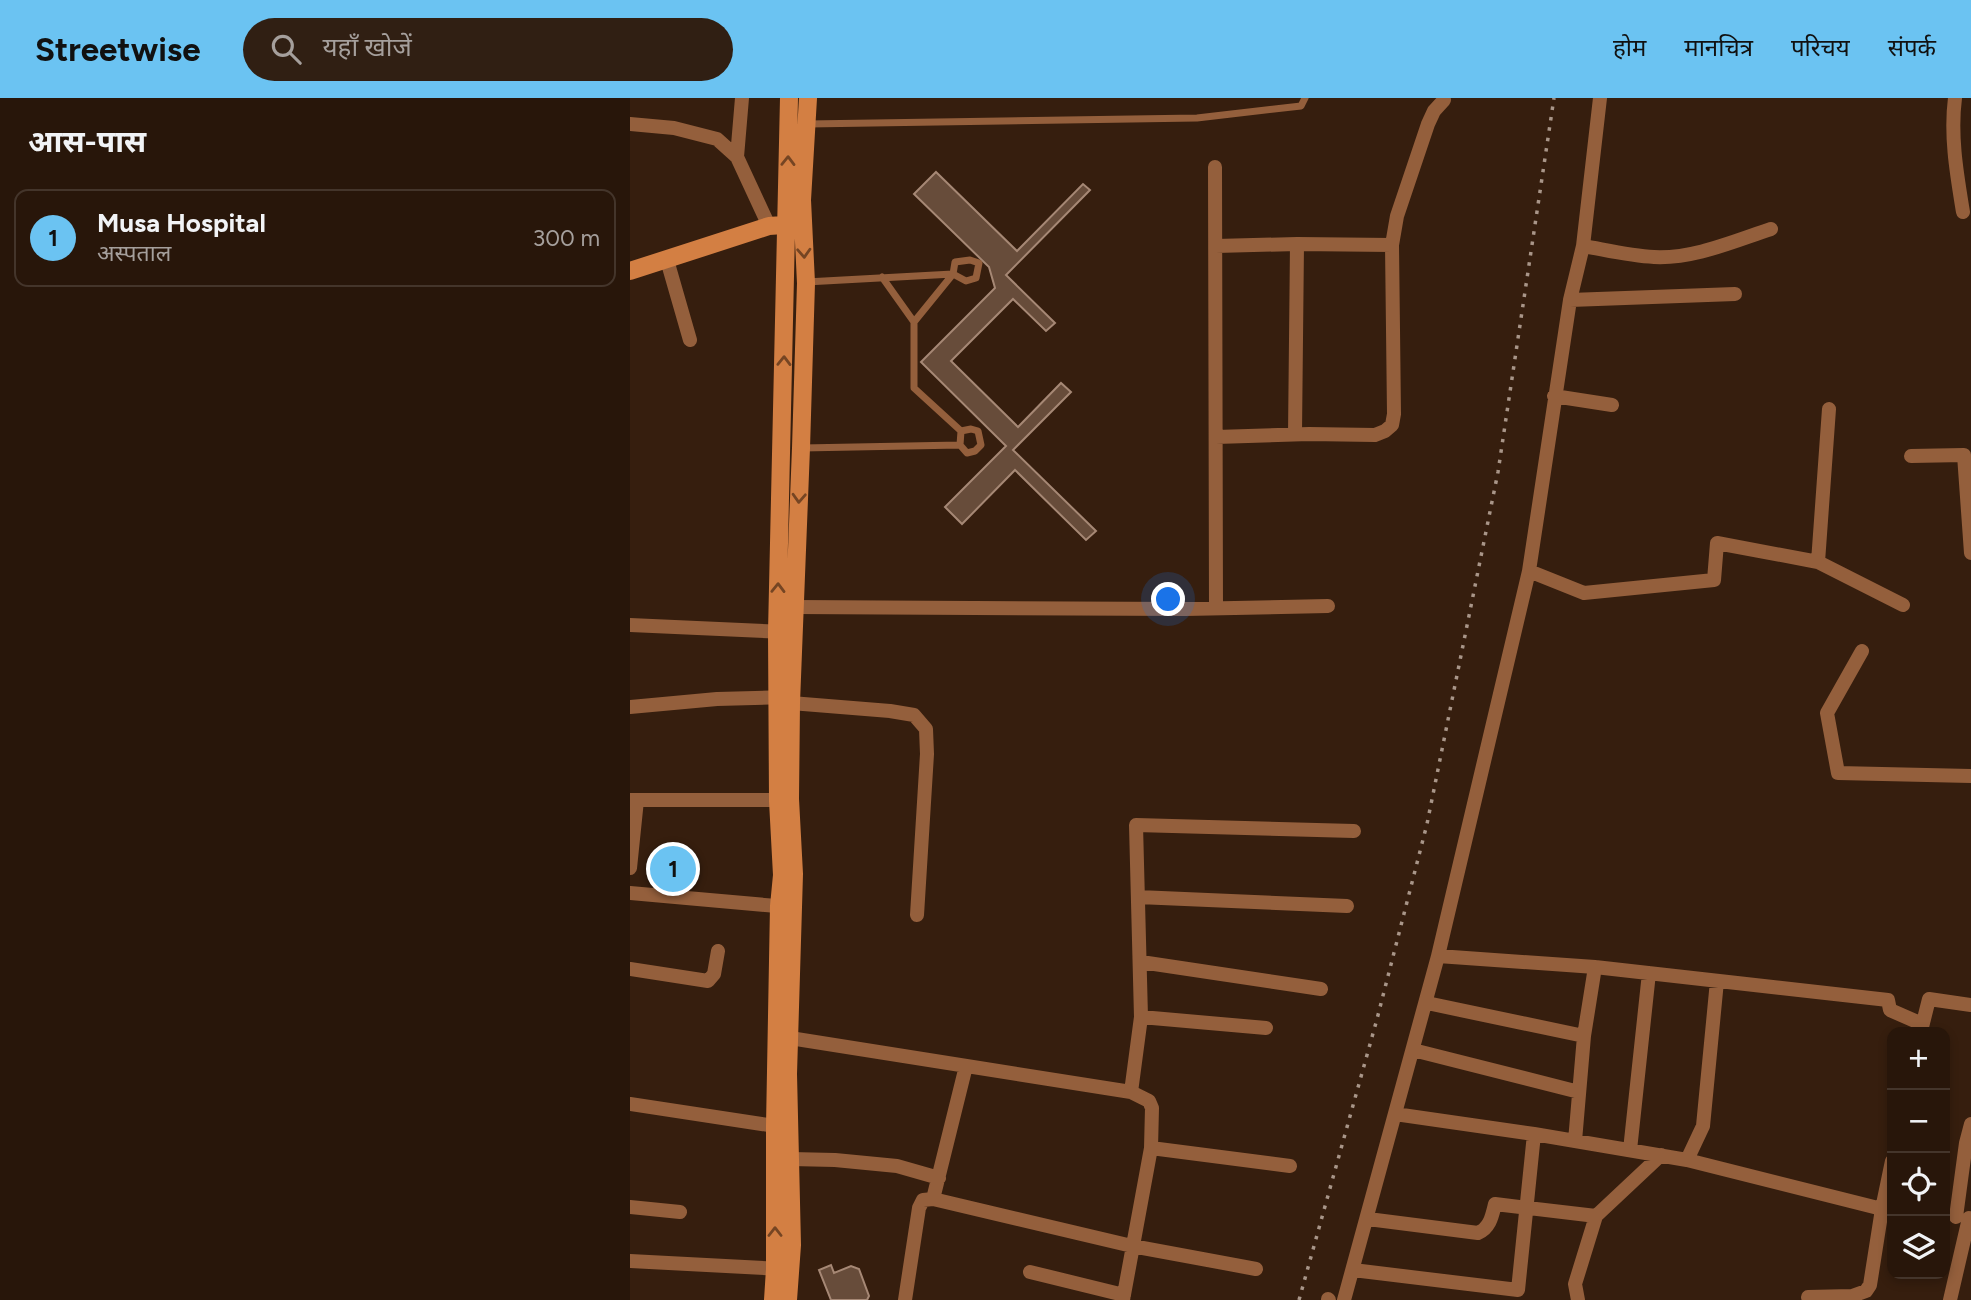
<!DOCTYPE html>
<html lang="hi">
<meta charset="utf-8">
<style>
:root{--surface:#28160a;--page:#301f13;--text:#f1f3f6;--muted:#a59f9c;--line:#44352b;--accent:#6bc3f2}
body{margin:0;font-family:Figtree,"Noto Sans Devanagari",sans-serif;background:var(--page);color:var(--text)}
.controls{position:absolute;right:21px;bottom:21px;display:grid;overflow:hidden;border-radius:14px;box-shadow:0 4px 10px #0003}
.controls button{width:63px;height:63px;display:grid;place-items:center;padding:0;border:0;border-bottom:2px solid var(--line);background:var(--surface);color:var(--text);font:35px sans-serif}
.you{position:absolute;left:539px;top:502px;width:24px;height:24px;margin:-18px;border:5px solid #fff;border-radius:50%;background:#1a73e8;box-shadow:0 0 0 10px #1a73e833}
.badge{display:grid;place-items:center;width:46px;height:46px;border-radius:50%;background:var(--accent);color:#111;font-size:23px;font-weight:700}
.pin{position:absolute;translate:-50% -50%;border:4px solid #fff;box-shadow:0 2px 7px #0006}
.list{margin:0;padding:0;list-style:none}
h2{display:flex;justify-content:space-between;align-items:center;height:91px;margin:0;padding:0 28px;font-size:30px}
h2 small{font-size:23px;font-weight:400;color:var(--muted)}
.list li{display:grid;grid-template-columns:46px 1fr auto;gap:21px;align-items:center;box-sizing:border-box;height:98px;margin:0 14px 14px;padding:0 14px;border:2px solid var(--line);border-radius:14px}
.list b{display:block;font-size:26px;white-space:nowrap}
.list p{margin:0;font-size:23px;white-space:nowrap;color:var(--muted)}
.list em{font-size:23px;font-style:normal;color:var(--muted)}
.icon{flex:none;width:38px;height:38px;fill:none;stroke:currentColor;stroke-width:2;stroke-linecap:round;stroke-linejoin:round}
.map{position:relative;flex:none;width:1341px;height:1202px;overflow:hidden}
header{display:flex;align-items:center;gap:42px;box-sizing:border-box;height:98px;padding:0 35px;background:var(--accent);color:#111}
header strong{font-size:33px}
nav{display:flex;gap:38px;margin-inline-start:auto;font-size:24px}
.search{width:490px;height:63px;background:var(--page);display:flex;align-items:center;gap:18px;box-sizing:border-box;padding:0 24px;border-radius:38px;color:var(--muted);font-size:26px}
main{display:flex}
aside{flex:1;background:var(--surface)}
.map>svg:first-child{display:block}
</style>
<header>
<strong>Streetwise</strong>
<div class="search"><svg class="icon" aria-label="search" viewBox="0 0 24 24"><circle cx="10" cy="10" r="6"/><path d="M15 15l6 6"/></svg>यहाँ खोजें</div>
<nav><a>होम</a><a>मानचित्र</a><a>परिचय</a><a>संपर्क</a></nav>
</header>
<main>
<aside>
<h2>आस-पास<small></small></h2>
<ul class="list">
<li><span class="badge">1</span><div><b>Musa Hospital</b><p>अस्पताल</p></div><em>300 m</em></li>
</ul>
</aside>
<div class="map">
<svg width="1341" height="1202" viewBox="0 0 1341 1202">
<rect width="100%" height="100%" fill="#361e0e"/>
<!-- building -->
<path fill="#674c3a" stroke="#a68875" stroke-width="2" d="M 306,74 L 387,153 L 453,86 L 460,92 L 376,177 L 425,225 L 416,233 L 383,201 L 321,263 L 388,329 L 431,285 L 441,294 L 383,352 L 466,433 L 456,442 L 385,372 L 332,426 L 315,409 L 376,348 L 291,264 L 365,190 L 359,169 L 284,96 Z
M 36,756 L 49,756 L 50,783 L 38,784 Z
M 201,1167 L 204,1175 L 221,1168 L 229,1171 L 239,1198 L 237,1202 L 201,1202 L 189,1172 Z"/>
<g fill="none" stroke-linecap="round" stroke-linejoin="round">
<!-- lane -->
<path stroke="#945f3c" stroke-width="7" d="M 178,26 L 567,20 L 671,8 L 675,0
M 252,179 L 284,224 L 284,290 L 331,333 L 330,347 L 337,355 L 345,353 L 351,347 L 348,333 L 341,331 L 331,333
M 176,184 L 323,176 L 325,164 L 340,162 L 349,165 L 346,180 L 336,183 L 323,176 L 284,224
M 172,350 L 330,347"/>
<!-- street -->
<path stroke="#945f3c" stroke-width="14" d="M 112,0 L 107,59 L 139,128
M 970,0 L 953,148 L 940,202 L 899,473 L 808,858 L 965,869 L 1258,902 L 1260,912 L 1292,926
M 1325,0 C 1320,38 1327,77 1333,114
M 0,26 L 44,30 L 87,41 L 107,59
M 585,69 L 586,510
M 586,148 L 667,146 L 762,147 L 767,118 L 798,26 L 804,13 L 814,2
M 953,148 C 976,152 1000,158 1024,159 C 1064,161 1104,143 1141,131
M 37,162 L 60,242
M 940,202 L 1105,196
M 924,298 L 982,307
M 665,336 L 667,146
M 586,339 L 679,336 L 745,337 L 755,333 L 762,327 L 764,316 L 762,147
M 1281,358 L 1334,357 L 1341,455
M 1188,464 L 1199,311
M 899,473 L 954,495 L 1084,482 L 1087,445 L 1188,464 L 1273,507
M 164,509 L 555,511 L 698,508
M 0,527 L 155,534
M 1232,553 L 1197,615 L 1208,675 L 1341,678
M 161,605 L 260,613 L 284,617 L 296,631 L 297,656 L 287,817
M 0,609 L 87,601 L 156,599
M 0,702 L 156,702
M 0,770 L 7,702
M 0,795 L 158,809
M 508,799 L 717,808
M 511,864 L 691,891
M 0,871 L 78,883 L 84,876 L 88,853
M 797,905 L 954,938
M 511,919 L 636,930
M 1291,933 L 1299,901 L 1341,907
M 160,940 L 501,994
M 783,952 L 949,994
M 0,1006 L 145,1028 L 155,1027
M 765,1016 L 904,1036 L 1057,1062 L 1252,1111 L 1262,1112
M 945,1043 L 954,938 L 965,869
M 521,1050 L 522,1010 L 519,1003 L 501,994 L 511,919 L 506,727 L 724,733
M 1000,1052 L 1019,875
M 161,1061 L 205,1062 L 267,1068 L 309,1080
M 1057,1062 L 1073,1028 L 1087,883
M 303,1101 L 336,968
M 0,1109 L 50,1114
M 1326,1119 L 1336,1045 L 1341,1026
M 738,1121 L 848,1135 C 860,1130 862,1118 865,1106 L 966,1118
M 0,1163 L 153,1171
M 723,1172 L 888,1192 L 904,1036
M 400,1174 L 494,1197
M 1178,1199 L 1222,1198 L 1236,1193 L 1240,1187 L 1252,1111 L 1262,1063
M 698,1201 L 699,1202
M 275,1202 L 289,1110 L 293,1102 L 303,1101 L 502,1148 L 626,1171
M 493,1202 L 521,1050 L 660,1068
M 714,1202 L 808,858
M 948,1202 L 945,1186 L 966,1118 L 1031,1057
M 1320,1202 L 1339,1120"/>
<!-- secondary -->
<path stroke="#d37f43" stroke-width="18" d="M 0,173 L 139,128 L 168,126
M 143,1202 L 145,1171 L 145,1028 L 149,808 L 152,777 L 148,703 L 147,534 L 159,0
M 158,1202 L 162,1147 L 158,976 L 164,776 L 160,701 L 161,605 L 171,350 L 176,185 L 172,102 L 178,0"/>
<!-- rail -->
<path stroke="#a99689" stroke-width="3.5" stroke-dasharray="3.5 7" stroke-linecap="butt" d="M 669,1202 L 747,921 L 797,726 L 868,374 L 924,0"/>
</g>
<!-- one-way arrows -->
<defs><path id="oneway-chevron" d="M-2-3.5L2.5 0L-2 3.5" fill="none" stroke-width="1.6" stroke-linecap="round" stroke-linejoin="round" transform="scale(1.75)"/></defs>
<g stroke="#754523">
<use href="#oneway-chevron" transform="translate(158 63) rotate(-89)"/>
<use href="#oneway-chevron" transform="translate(174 155) rotate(87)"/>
<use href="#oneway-chevron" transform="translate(154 263) rotate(-89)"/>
<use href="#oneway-chevron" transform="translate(169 400) rotate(93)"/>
<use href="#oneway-chevron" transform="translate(148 490) rotate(-89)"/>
<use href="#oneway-chevron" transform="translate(145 1134) rotate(-90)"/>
</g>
</svg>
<div class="controls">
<button>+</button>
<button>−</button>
<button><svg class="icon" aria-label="locate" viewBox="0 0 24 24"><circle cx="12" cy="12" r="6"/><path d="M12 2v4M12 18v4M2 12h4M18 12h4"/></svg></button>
<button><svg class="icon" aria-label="layers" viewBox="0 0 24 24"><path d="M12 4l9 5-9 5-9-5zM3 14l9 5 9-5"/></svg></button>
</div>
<div class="you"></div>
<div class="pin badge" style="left:43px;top:771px">1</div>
</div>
</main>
